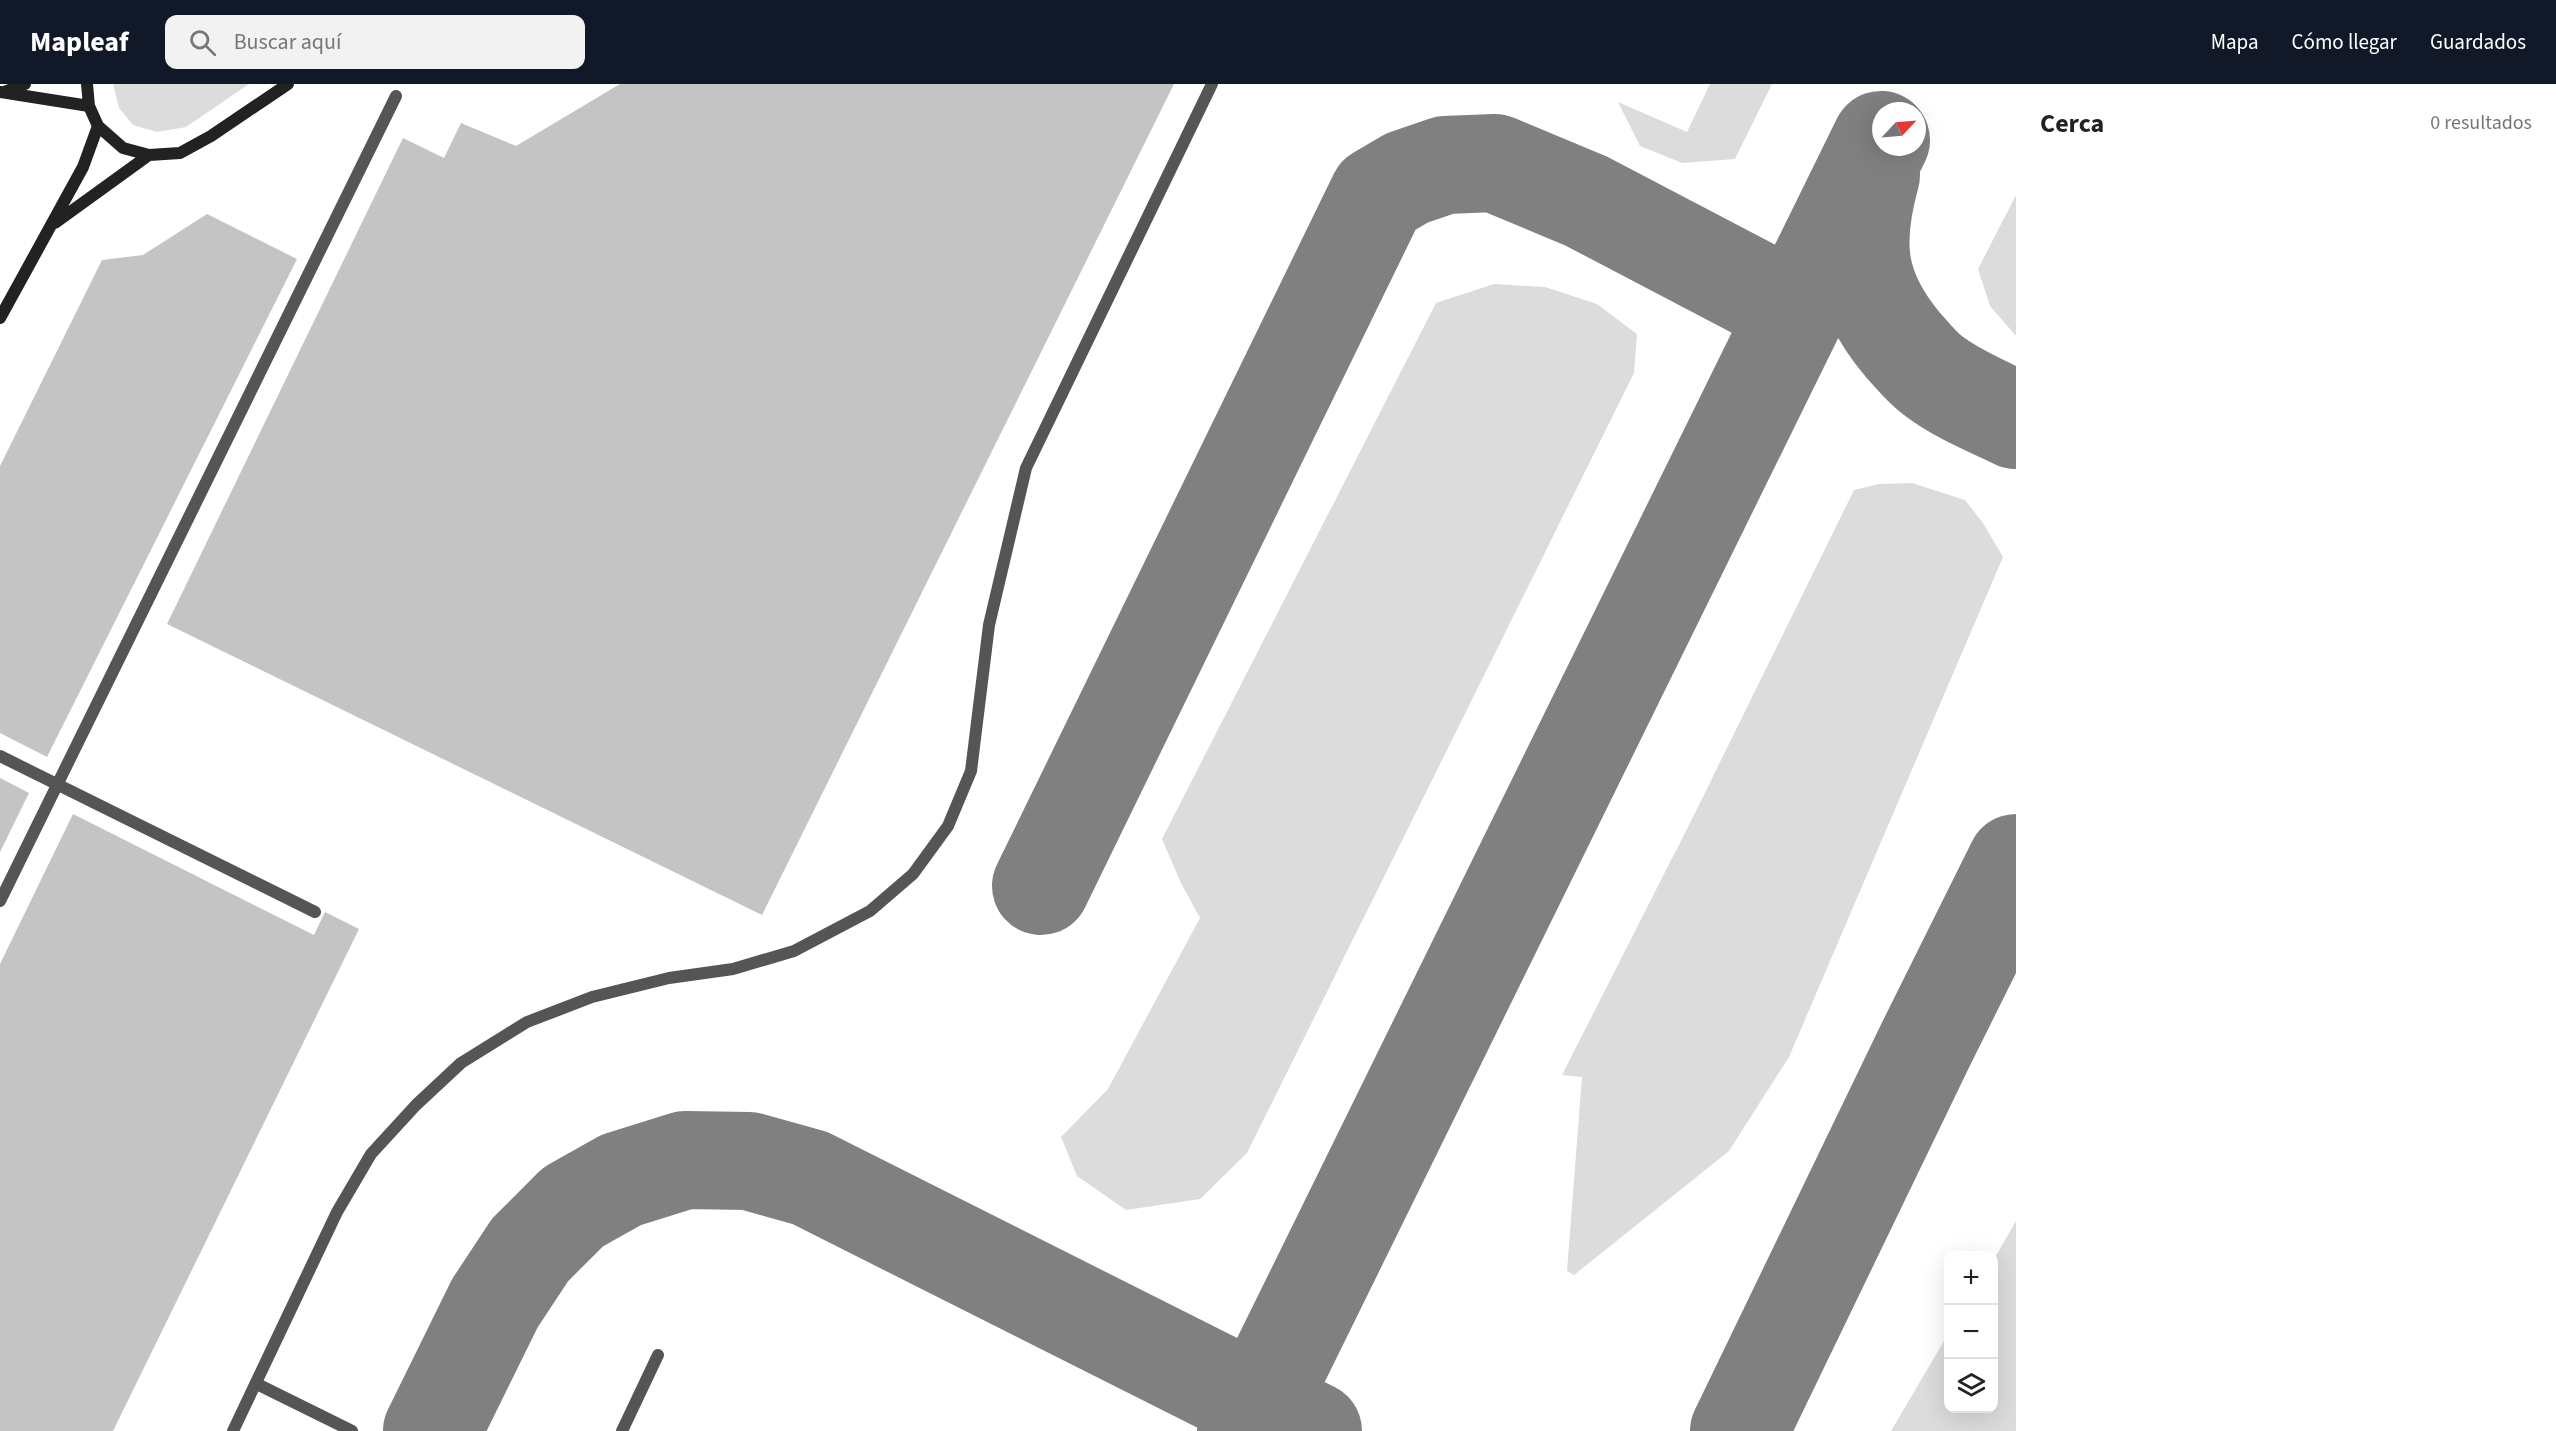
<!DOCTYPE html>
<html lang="es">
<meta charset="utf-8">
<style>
:root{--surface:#fff;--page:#f2f2f2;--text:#222;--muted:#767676;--line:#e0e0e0;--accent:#111827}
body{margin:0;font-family:"Source Sans 3",sans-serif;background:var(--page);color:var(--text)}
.controls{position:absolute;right:18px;bottom:18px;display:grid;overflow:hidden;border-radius:12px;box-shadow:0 6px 24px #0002}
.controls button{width:54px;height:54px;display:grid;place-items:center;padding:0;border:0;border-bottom:2px solid var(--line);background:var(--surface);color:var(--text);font:30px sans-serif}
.compass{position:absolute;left:1872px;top:18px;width:54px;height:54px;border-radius:50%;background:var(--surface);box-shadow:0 6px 24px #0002;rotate:64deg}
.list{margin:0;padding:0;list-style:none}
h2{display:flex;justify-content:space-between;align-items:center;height:78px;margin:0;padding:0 24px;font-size:26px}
h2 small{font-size:20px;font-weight:400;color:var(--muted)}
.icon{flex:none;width:33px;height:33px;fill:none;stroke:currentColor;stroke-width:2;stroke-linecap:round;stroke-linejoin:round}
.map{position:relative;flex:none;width:2016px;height:1347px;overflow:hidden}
header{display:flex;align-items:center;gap:36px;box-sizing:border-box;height:84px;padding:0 30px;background:var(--accent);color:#fff}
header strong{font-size:28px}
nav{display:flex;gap:33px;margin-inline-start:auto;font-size:21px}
.search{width:420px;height:54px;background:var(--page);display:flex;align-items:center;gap:15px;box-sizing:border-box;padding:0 21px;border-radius:12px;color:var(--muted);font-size:22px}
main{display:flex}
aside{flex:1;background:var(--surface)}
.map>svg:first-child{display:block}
</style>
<header>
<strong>Mapleaf</strong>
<div class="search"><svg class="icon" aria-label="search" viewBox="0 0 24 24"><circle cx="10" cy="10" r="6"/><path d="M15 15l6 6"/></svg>Buscar aquí</div>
<nav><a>Mapa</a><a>Cómo llegar</a><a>Guardados</a></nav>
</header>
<main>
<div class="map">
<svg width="2016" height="1347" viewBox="0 0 2016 1347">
<rect width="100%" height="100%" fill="#fff"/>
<!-- green -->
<path fill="#dcdcdc" d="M 113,0 L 249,0 L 186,43 L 157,48 L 133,41 L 119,24 Z
M 1710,0 L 1772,0 L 1735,75 L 1682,79 L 1640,62 L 1618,18 L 1687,48 Z
M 2016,111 L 2016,252 L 1990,222 L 1978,185 Z
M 1494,200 L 1545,203 L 1597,220 L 1637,250 L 1634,289 L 1247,1069 L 1200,1115 L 1126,1126 L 1077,1092 L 1061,1053 L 1108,1005 L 1200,834 L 1181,799 L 1162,755 L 1436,219 Z
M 1912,399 L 1965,416 L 1983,439 L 2003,473 L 1789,973 L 1729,1067 L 1574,1191 L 1567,1187 L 1582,993 L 1562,991 L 1694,731 L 1854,406 L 1879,400 Z
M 2016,1137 L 2016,1347 L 1891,1347 L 1948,1250 L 1948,1324 L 1994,1324 L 1994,1175 Z"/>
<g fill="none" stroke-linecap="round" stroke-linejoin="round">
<!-- taxiway -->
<path stroke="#808080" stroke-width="98" d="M 1871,91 C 1852,160 1856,205 1903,261 C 1913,272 1923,285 1935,293 C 1959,311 1989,323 2016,336
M 1041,802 L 1378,111 L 1407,94 L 1445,81 L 1495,79 L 1586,117 L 1796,227
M 432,1347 L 495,1219 L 530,1166 L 573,1123 L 621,1096 L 685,1076 L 749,1077 L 810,1094 L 1313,1347
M 1246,1347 L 1881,56
M 1739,1347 L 1926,960 L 2016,779"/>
</g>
<!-- building -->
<path fill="#c4c4c4" d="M 620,0 L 1174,0 L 762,831 L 167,540 L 403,54 L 444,74 L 461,39 L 516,62 Z
M 207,130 L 297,175 L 47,673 L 0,649 L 0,382 L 102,176 L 143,171 Z
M 0,694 L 29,709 L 0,768 Z
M 73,730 L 314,851 L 325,828 L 359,845 L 113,1347 L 0,1347 L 0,880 Z"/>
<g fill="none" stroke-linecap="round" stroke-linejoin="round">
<!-- lane -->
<path stroke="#555" stroke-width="12" d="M 0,672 L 315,828
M 0,817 L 396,12
M 257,1300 L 352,1347
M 233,1347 L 337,1128 L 371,1070 L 416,1021 L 461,979 L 527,938 L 592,913 L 669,894 L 733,885 L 794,867 L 870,827 L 913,790 L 948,742 L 971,687 L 989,541 L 1026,384 L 1212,0
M 622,1347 L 658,1271"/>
<!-- secondary -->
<path stroke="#222" stroke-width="12" d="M 87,0 L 89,22 L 98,42 L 123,64 L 149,71 L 180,69 L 211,52 L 288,0
M 0,8 L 89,22
M 4,8 L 25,0
M 55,139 L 149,71
M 0,234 L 83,83 L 98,42"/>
</g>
</svg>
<div class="controls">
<button>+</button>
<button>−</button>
<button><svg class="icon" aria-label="layers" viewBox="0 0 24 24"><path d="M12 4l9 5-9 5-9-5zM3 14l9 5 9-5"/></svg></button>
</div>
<svg class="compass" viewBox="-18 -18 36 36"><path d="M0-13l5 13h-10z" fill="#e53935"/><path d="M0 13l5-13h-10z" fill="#767676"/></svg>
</div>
<aside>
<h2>Cerca<small>0 resultados</small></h2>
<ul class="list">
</ul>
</aside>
</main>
